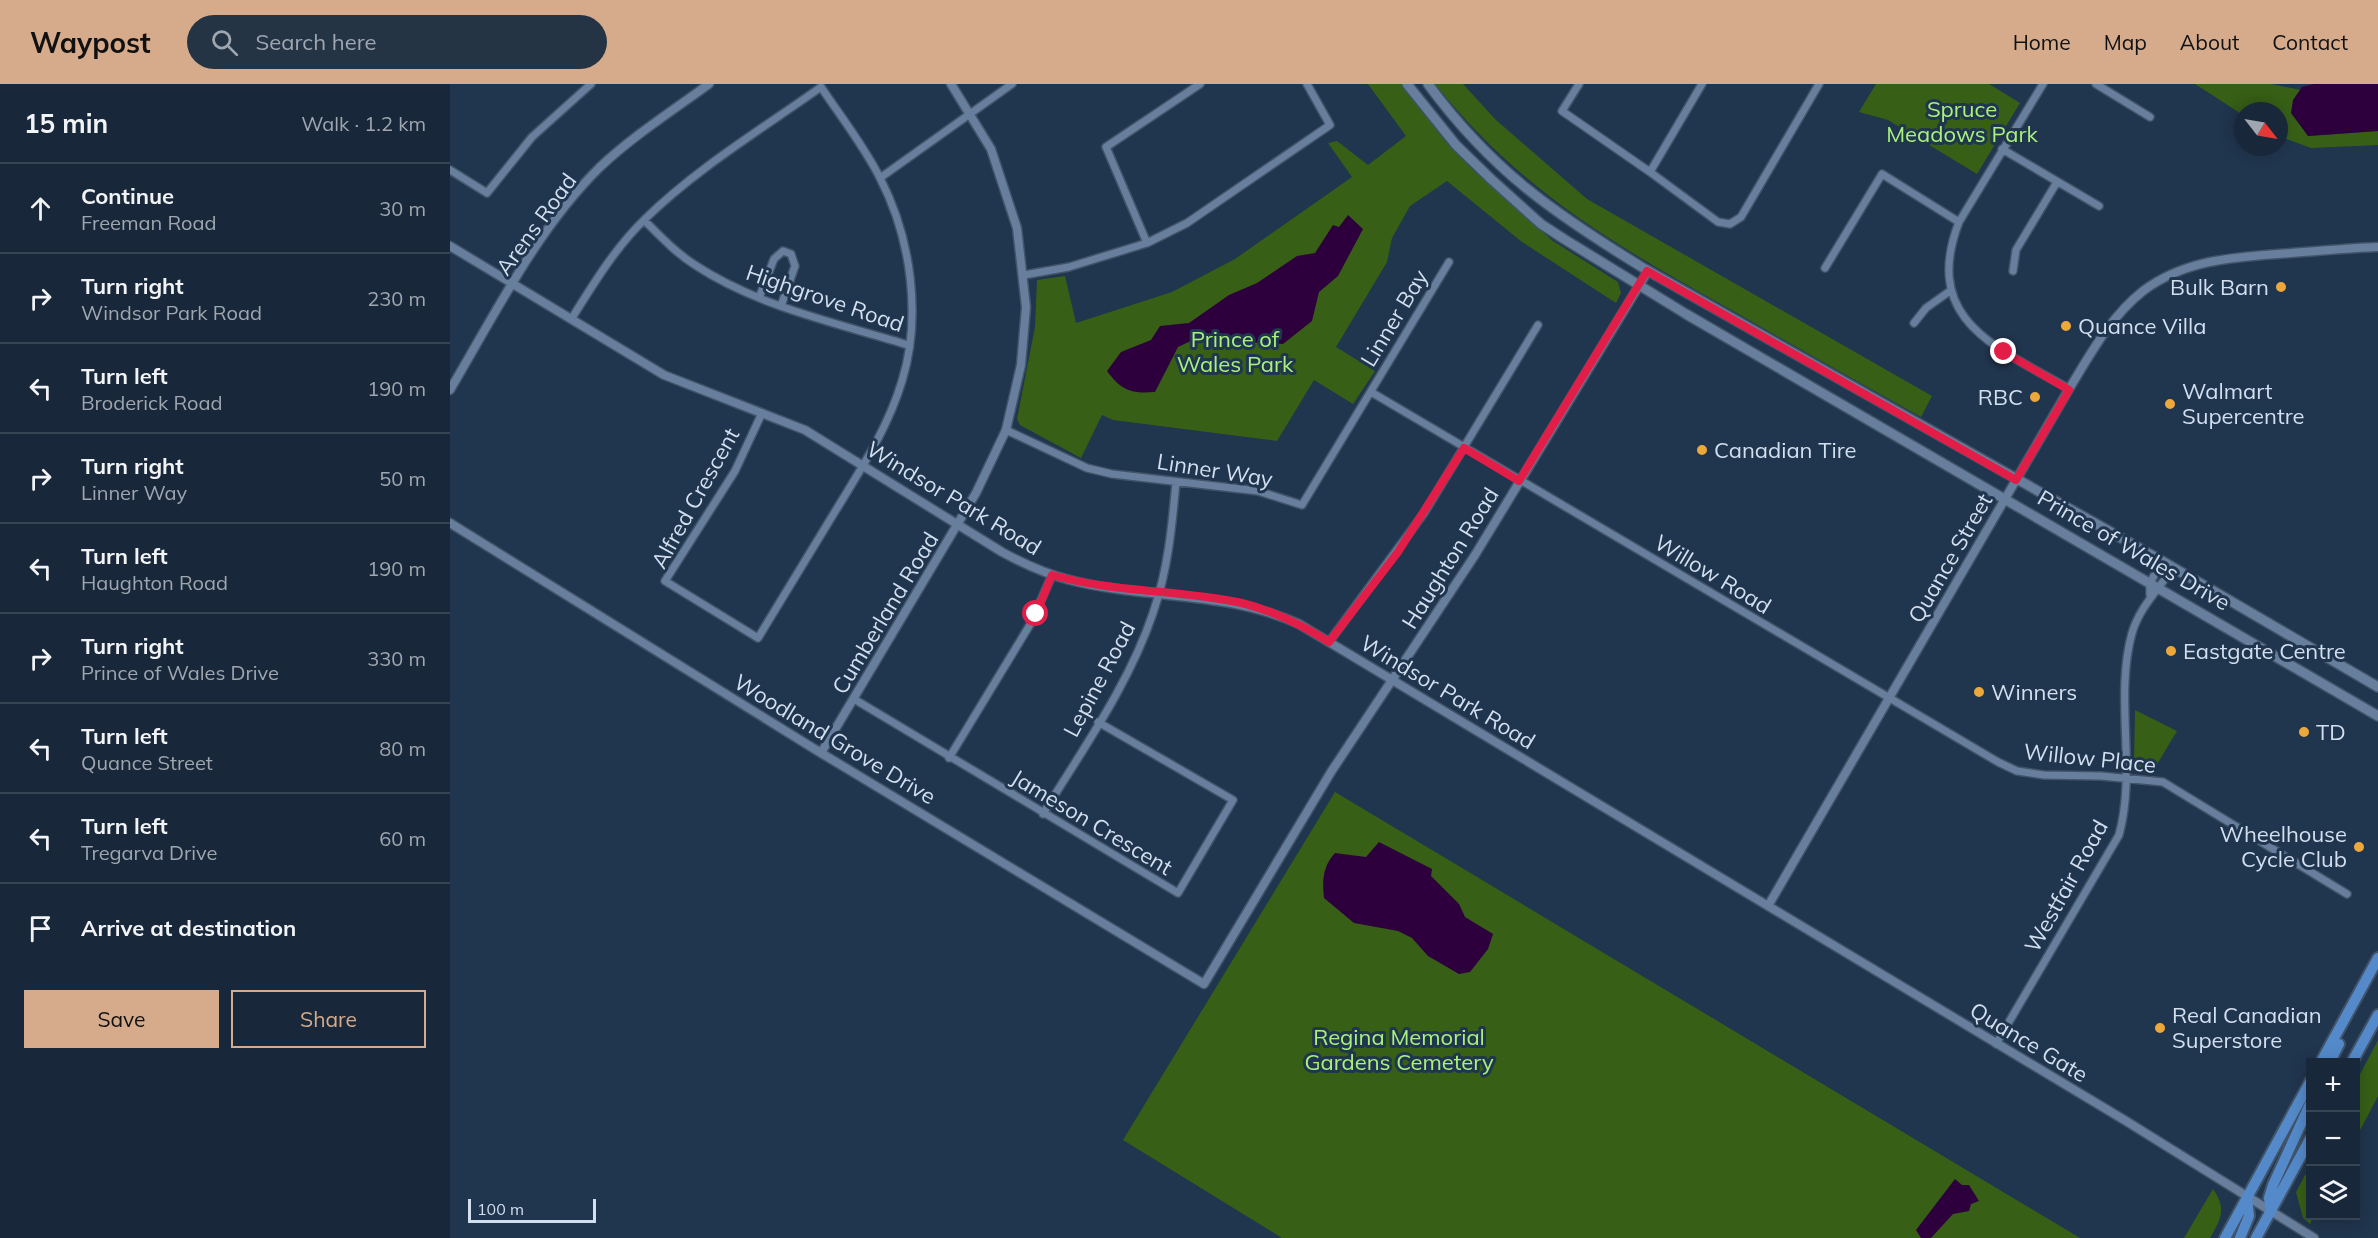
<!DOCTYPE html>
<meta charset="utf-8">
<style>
:root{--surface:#18283a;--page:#253445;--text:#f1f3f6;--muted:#9fa6af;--line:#364454;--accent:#d6ab8b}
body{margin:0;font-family:Mulish,sans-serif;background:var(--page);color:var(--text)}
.controls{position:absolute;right:18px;bottom:18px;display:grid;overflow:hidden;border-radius:0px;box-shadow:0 3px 15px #0003}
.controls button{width:54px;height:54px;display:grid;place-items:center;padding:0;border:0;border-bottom:2px solid var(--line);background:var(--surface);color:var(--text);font:30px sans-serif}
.compass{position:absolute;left:1784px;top:18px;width:54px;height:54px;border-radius:50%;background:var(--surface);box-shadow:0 3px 15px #0003;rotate:121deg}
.scale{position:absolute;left:18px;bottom:15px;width:128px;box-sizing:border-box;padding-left:6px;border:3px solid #d2dfef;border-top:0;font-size:16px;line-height:21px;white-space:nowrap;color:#d2dfef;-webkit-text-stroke:4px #20354e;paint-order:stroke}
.stop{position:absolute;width:18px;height:18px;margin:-14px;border:4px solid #e11d48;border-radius:50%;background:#fff}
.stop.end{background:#e11d48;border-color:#fff;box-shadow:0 2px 6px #0008}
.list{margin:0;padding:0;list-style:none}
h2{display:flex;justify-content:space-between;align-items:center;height:78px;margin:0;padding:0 24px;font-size:26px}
h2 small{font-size:20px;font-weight:400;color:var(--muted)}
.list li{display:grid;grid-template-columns:39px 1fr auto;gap:18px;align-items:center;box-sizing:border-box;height:90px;padding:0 24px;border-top:2px solid var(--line)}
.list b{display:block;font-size:22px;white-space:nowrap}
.list p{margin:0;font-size:20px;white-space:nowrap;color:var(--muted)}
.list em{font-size:20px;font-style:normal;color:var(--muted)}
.actions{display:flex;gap:12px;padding:18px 24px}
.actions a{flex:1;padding:14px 0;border:2px solid var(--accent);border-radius:0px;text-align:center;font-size:21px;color:var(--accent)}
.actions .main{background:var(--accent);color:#111}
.icon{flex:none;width:33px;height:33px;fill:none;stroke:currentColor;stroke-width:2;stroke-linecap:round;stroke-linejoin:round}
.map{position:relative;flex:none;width:1928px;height:1154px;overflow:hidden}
header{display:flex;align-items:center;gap:36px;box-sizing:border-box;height:84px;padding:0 30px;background:var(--accent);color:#111}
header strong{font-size:28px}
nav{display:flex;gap:33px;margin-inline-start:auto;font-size:21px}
.search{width:420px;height:54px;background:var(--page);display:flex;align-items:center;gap:15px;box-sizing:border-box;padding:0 21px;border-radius:33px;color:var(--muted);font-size:22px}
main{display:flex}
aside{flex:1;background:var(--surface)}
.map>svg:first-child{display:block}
</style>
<header>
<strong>Waypost</strong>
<div class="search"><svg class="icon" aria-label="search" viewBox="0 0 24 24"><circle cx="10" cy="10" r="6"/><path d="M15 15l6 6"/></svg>Search here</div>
<nav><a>Home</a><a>Map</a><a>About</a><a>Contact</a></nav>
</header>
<main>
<aside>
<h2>15 min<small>Walk · 1.2 km</small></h2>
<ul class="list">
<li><svg class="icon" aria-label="ahead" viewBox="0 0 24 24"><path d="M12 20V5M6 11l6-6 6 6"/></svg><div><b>Continue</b><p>Freeman Road</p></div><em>30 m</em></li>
<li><svg class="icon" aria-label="right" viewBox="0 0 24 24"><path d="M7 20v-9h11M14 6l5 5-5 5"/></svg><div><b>Turn right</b><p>Windsor Park Road</p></div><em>230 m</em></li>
<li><svg class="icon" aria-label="left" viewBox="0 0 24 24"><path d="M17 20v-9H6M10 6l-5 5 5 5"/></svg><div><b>Turn left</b><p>Broderick Road</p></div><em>190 m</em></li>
<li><svg class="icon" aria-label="right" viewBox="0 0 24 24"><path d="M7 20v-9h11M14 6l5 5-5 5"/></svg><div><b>Turn right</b><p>Linner Way</p></div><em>50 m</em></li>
<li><svg class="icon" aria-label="left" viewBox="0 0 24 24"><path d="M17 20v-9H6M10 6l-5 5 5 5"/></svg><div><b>Turn left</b><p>Haughton Road</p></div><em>190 m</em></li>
<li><svg class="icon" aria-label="right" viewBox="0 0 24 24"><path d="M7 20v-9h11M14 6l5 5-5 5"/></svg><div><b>Turn right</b><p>Prince of Wales Drive</p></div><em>330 m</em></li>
<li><svg class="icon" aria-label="left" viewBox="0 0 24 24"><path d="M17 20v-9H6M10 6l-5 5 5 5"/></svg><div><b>Turn left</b><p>Quance Street</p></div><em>80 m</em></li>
<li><svg class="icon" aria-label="left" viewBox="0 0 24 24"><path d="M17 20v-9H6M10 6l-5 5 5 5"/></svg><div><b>Turn left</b><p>Tregarva Drive</p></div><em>60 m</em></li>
<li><svg class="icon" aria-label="arrive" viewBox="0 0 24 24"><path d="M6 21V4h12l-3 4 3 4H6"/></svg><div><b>Arrive at destination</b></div></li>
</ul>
<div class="actions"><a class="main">Save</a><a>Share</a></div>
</aside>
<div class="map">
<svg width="1928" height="1154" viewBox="0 0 1928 1154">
<rect width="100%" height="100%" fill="#20354e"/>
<!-- green -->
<path fill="#376016" d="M 918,0 L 951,0 L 995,57 L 1024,87 L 1103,157 L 1168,198 L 1171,209 L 1166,219 L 1072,158 L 997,97 L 960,122 L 942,154 L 937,178 L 886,263 L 925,287 L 903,320 L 864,296 L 827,357 L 663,336 L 652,331 L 631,374 L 570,341 L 567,335 L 585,243 L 587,196 L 615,192 L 626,239 L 722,208 L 785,175 L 902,93 L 878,59 L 887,57 L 918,81 L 956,52 Z
M 985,0 L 1013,0 L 1046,36 L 1137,115 L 1482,312 L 1471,333 C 1406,297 1341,260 1276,223 C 1160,158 1070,106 985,0 Z
M 1426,0 L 1539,0 L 1570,19 L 1527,90 L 1438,36 L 1409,28 Z
M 1745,0 L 1821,0 L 1851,6 L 1843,16 L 1858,52 L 1928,47 L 1928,61 L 1861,64 L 1829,52 L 1829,27 L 1793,27 L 1793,31 Z
M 1685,626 L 1727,647 L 1703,687 L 1691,687 L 1684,680 Z
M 885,708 L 1630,1154 L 832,1154 L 673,1056 Z
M 1928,956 L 1928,1012 L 1906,1054 L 1906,998 Z
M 1860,1082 L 1860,1132 L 1864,1132 L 1860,1140 L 1853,1134 L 1846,1108 Z
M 1763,1105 C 1777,1125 1771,1135 1760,1154 L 1734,1154 Z"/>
<!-- water -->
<path fill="#2d003d" d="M 1864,0 L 1928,0 L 1928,47 L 1858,52 L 1841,29 L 1843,16 L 1852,3 Z
M 898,131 L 913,145 L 888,192 L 869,208 L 862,237 L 833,260 L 745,255 L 728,263 L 705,308 C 681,310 671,306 657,287 L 671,268 L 701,256 L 710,242 L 739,239 L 779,211 L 807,199 L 847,172 L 865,169 L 883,141 L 889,143 Z
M 929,758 L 982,785 L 981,792 L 1009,820 L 1015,833 L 1043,850 L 1038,865 L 1020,888 L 1009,890 L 978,872 L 962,854 L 948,847 L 904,839 L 874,814 C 872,796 873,782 885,769 L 916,773 Z
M 1505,1095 L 1512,1101 L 1519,1101 L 1529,1117 L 1521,1120 L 1519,1127 L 1503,1130 L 1481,1154 L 1471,1154 L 1466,1146 Z"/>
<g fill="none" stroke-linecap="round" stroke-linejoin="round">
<defs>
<path id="minor" d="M 1129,0 L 1112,27 L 1200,88 L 1252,0
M 1593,0 L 1509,138 C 1471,237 1547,263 1619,305
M 1646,0 L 1700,33
M 1552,65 L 1649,122
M 0,86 L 37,109 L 82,53 L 141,0
M 1200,88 L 1268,138 L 1280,140 L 1291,133 L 1369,0
M 430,94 L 562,0
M 194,136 C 210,152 226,169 245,181 C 309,223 387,239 458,261
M 697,159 L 656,63 L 750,0
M 1375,184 L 1432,90 L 1509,138
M 1563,187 L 1566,166 L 1607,98
M 574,191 L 619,183 L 697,159 L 737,139 L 880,41 L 857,0
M 309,214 L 324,175 L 333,167 L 341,170 L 345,182 L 331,222
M 122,234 C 144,199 165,164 195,135 C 247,84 312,45 371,3 C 391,33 414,62 430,94 C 461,154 472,232 452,297 C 438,344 411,385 386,426 C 360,468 334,511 308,554 L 215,497 L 285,387 L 312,329
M 1464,239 L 1476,224 L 1500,207
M 921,308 L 1548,678 L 1567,687 L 1594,691 L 1651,692 L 1713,698 L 1897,810
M 556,346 L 637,384 L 662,390 L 808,407 L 852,421 L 999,178
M 1700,511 L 1700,499 L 1712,477
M 879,558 L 974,429 L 1088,241
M 404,615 L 728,809 L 783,716 L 648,638
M 499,674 L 581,539 L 602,491
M 593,730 C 632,666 679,601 703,529 C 718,486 722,442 726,398
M 1546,960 L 1669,751 C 1687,685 1664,614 1682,549 C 1690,522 1709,506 1723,483"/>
<path id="tertiary" d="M 0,162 L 214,291 L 355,346 L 552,468 C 574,480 596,490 620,496 C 698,516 774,506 849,540 L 1676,1037 L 1864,1154
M 0,306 C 45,230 87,145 150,83 C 183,52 222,27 259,0
M 0,439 L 371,669 L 754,900 L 881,688 L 1025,471 L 1198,187
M 371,669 L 526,409 L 556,346 L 571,281 L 576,223 L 567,144 L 541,65 L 501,0
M 1318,822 L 1619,305 C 1640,271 1660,233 1693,207 C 1737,174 1789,173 1841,169 C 1870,167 1899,164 1928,163"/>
<path id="secondary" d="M 957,0 L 1006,61 L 1041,95 L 1091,140 L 1114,155 L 1236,230 L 1928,632
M 978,0 C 1042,87 1105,130 1195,185 L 1712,477 L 1928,603"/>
<path id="trunk" d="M 1871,978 L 1928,874
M 1880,978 L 1889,960
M 1902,978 L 1928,931
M 1821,1128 L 1819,1114 L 1823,1101 L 1860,1020
M 1775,1154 L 1860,998
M 1790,1154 L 1799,1132 L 1797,1113
M 1806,1154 L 1860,1055"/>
</defs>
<!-- minor casing -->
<use href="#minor" stroke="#415368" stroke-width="10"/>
<!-- tertiary casing -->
<use href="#tertiary" stroke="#415368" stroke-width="11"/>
<!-- secondary casing -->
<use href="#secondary" stroke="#415368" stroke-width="12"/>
<!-- trunk casing -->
<use href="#trunk" stroke="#415368" stroke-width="14"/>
<!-- minor -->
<use href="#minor" stroke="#677f9c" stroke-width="7"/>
<!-- tertiary -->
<use href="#tertiary" stroke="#677f9c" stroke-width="8"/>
<!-- secondary -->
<use href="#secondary" stroke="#677f9c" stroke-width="9"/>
<!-- trunk -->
<use href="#trunk" stroke="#548aca" stroke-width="10"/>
</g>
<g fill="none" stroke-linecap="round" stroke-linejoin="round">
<!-- route -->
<path stroke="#e11d48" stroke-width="8" d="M 586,530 L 602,491 C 664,509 729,505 792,519 C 824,527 852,541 879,558 L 948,468 L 1014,364 L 1069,397 L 1197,187 L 1566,396 L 1619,306 L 1554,268"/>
</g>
<!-- markers -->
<g fill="#eda83b" stroke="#20354e" stroke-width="2">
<circle cx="1831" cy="203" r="6"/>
<circle cx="1616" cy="242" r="6"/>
<circle cx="1585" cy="313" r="6"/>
<circle cx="1720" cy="320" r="6"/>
<circle cx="1252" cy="366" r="6"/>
<circle cx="1721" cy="567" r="6"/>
<circle cx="1529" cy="608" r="6"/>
<circle cx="1854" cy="648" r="6"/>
<circle cx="1909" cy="763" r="6"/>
<circle cx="1710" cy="944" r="6"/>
</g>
<g text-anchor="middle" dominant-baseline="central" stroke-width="6" stroke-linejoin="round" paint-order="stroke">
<!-- park labels -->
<g font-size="22" fill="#a9f17b" stroke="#20354e">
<text x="1512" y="25">Spruce<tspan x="1512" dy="25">Meadows Park</tspan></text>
<text x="785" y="255">Prince of<tspan x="785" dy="25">Wales Park</tspan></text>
<text x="949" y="953">Regina Memorial<tspan x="949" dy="25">Gardens Cemetery</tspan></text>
</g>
<!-- street labels -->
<g font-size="22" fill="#d2dfef" stroke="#20354e">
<text transform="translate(86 140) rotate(-54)">Arens Road</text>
<text transform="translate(375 214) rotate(19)">Highgrove Road</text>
<text transform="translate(944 234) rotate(-59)">Linner Bay</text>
<text transform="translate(765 386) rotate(9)">Linner Way</text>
<text transform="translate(245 414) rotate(-61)">Alfred Crescent</text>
<text transform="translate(504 414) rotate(31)">Windsor Park Road</text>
<text transform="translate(1684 466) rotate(30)">Prince of Wales Drive</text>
<text transform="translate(1000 474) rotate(-58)">Haughton Road</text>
<text transform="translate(1500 474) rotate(-60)">Quance Street</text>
<text transform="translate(1263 490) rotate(31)">Willow Road</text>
<text transform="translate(435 529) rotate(-59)">Cumberland Road</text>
<text transform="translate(649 595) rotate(-62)">Lepine Road</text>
<text transform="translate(998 608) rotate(31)">Windsor Park Road</text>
<text transform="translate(385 655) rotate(31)">Woodland Grove Drive</text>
<text transform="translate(1640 674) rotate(6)">Willow Place</text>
<text transform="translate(642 738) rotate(31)">Jameson Crescent</text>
<text transform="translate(1616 802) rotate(-61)">Westfair Road</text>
<text transform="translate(1579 958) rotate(31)">Quance Gate</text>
</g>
<!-- poi labels -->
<g font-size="22" fill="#d2dfef" stroke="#20354e" text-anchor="start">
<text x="1819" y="203" text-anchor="end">Bulk Barn</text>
<text x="1628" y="242">Quance Villa</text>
<text x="1732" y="307">Walmart<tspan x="1732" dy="25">Supercentre</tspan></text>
<text x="1573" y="313" text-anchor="end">RBC</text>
<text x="1264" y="366">Canadian Tire</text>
<text x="1733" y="567">Eastgate Centre</text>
<text x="1541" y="608">Winners</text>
<text x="1866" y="648">TD</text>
<text x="1897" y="750" text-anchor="end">Wheelhouse<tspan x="1897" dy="25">Cycle Club</tspan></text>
<text x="1722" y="931">Real Canadian<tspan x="1722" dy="25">Superstore</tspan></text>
</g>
</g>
</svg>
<div class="controls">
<button>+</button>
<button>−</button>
<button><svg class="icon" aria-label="layers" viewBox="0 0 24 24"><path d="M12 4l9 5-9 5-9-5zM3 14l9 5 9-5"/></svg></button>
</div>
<svg class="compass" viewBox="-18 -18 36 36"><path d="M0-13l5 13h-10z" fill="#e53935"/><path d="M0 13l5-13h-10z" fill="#9fa6af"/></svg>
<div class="scale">100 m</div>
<div class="stop" style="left:586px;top:530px"></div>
<div class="stop end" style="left:1554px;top:268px"></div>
</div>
</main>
